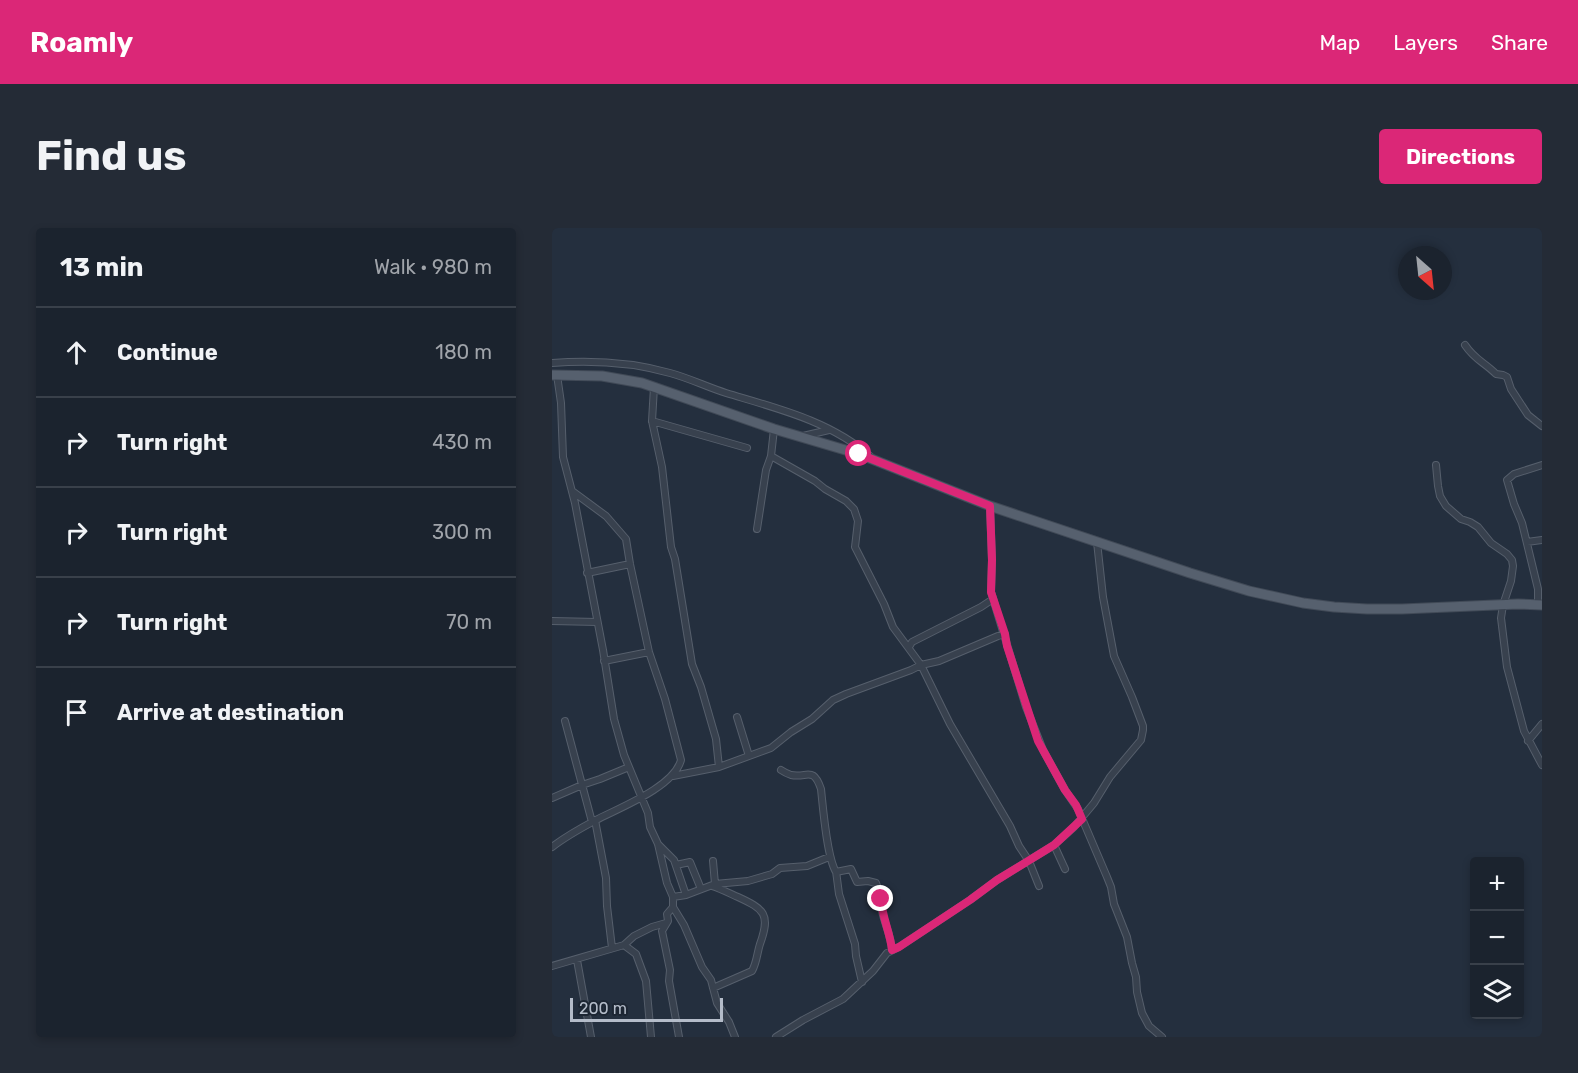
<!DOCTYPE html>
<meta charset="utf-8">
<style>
:root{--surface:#1b232e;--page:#242b36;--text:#f1f3f6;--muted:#a0a4aa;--line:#39404a;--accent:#db2777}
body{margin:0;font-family:Rubik,sans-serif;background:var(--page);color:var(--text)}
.controls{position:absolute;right:18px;bottom:18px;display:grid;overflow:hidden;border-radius:6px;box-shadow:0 3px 9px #0003}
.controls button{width:54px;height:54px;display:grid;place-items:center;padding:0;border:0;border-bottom:2px solid var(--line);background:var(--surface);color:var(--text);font:30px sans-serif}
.compass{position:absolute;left:846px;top:18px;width:54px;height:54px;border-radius:50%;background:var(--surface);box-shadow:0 3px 9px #0003;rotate:153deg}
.scale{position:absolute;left:18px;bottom:15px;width:153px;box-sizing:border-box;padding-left:6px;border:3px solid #b4bcc9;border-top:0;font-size:16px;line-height:21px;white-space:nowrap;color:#b4bcc9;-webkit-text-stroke:4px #1d2633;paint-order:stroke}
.stop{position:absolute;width:18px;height:18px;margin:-14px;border:4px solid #db2777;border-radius:50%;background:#fff}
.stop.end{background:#db2777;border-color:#fff;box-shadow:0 2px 6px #0008}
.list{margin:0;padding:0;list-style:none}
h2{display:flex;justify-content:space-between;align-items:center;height:78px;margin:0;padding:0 24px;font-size:26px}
h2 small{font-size:20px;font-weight:400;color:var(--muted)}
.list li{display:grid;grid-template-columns:39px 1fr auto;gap:18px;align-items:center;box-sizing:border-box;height:90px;padding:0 24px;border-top:2px solid var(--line)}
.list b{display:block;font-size:22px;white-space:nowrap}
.list em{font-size:20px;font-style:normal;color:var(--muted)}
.icon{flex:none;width:33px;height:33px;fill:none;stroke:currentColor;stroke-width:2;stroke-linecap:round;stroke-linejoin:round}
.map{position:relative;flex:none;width:990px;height:809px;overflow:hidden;border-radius:6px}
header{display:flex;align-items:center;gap:36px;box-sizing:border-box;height:84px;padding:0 30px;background:var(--accent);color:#fff}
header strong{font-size:28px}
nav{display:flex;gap:33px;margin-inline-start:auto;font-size:21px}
.intro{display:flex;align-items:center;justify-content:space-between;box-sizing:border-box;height:144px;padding:0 36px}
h1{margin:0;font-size:42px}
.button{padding:15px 27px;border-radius:6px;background:var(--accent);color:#fff;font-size:21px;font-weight:700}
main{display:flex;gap:36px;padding:0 36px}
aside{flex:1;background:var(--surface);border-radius:6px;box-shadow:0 3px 9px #0003}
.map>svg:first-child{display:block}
</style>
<header>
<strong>Roamly</strong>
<nav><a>Map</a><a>Layers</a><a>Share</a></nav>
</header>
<div class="intro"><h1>Find us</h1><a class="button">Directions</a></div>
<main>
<aside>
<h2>13 min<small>Walk · 980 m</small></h2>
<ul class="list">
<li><svg class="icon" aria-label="ahead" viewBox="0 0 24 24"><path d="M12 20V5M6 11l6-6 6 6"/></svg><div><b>Continue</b></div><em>180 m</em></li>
<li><svg class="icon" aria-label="right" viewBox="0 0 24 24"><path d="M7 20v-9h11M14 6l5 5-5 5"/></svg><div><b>Turn right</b></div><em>430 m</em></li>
<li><svg class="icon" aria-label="right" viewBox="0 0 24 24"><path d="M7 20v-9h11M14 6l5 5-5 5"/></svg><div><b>Turn right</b></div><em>300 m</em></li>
<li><svg class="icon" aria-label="right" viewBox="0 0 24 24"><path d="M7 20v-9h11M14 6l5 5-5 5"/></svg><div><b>Turn right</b></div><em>70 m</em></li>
<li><svg class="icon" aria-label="arrive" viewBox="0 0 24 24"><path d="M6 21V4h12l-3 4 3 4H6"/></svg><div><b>Arrive at destination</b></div></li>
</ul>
</aside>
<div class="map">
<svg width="990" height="809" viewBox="0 0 990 809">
<rect width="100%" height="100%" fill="#242f3e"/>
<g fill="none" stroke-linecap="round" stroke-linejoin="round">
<defs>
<path id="minor" d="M 913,117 C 923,132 932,134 944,146 L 951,147 L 955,149 L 959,161 L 976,187 L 990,198
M 0,135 C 40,132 79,134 118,145 C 137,150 155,159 174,165 C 224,180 279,193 319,229
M 5,147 L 9,175 L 11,229 L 23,275 L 51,422 L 62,491 L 72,527 L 96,585 L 98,599 L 106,616 L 115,655 L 121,669 L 121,679 L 115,686 L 116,693 L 110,703 L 118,742 L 117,753 L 127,809
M 102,159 L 100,193 L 110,239 L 119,319 L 123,331 L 140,436 L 149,459 L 164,511 L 167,539
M 100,193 L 195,220
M 251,208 L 277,202
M 219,228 L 263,253 L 273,261 L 294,273 L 302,281 L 306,293 L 303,319 L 332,376 L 341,399 L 369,437 L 398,496 L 458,598 L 467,618 L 477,633 L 487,658
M 884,237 L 886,258 L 888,268 L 894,278 L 909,291 L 918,294 L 926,299 L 939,315 L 955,326 L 960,332 L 961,338 L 959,353 L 951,377 L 949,390 L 955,439 L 972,503 L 990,537
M 438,278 L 440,332 L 439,364 L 474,479 L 491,522 L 513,562 L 526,581 L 555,649 L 559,659 L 562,676 L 575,709 L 580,735 L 584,749 L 585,764 L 590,785 L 597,798 L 610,809
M 205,301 L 214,242 L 219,228 L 222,201
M 975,314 L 990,312
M 35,345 L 78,336
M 986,377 L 986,361 L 970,295 L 962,276 L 955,252 L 962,246 L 990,237
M 0,393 L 45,394
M 357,419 L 360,414 L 429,379 L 441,371
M 52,433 L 97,424
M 185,489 L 197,528
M 13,493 L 40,594
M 976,513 L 990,496
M 229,542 C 232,544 236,546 239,547 C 256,550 261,538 269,561 C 271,580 275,630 284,644 L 299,641 L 305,654 L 316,653 L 324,655 C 328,664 328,673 330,683 C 333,697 339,708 340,722
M 121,548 L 167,539 L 219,520 L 239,504 L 260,491 L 281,472 L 294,466 L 359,442 L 369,437 L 387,433 L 446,408 L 453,406
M 0,570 L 30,557 L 48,551 L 77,539
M 43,592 L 54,650 L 55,678 L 60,720
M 106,616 L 122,632 L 134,667
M 502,617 L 513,641
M 0,619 C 13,609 29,600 44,592 C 67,580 122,559 129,532 L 113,471 L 97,424 L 78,336 L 74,311 L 54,288 L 20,263
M 161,633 L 163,656
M 124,637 L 138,634 L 149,661
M 284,643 L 287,666 L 303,716 L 304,728 L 310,754
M 160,658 C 169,661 177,665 186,669 C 212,681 219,686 208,716 C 205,725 205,734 200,743 L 161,760
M 121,669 L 134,667 L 163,656 L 196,653 L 220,646 L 228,640 L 255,638 L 277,629
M 121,679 L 132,697 L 150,739 L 159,752 L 165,775 L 177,794 L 183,809
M 72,717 L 84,726 L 94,753 L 99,809
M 25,732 L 39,809
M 0,738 L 72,717 L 82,708 L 100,699 L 114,695
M 224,809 L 251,792 L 291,771 L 321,743 L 335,725 L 347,719 L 418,672 L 445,652 L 502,617 L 522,599 L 542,575 L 558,549 L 589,512 L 591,502 L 591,498 L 580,469 L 562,428 L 551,369 L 545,314"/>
<path id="primary" d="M 0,147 L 50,148 L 90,155 L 222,201 L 307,226 L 438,278 L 638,345 L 697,363 L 751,375 L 782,379 L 815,381 L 850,381 L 966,376 L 990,377"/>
</defs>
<!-- minor casing -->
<use href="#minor" stroke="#565f6c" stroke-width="8"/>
<!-- primary casing -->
<use href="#primary" stroke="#414a57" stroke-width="11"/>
<!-- minor -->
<use href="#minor" stroke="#38414e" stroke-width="6"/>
<!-- primary -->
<use href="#primary" stroke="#56606e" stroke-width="9"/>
</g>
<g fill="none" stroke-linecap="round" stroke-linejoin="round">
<!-- route -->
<path stroke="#db2777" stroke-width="8" d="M 307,226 L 438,278 L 440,332 L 439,364 L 453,406 L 455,418 L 486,513 L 513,562 L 524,577 L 530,591 L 502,617 L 445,652 L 418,672 L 347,719 L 340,722 C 338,704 330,689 329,671"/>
</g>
</svg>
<div class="controls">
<button>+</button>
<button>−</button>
<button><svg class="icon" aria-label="layers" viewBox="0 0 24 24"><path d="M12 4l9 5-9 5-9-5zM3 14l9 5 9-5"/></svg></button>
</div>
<svg class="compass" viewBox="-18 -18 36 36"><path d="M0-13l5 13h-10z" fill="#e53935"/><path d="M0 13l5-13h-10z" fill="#a0a4aa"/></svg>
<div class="scale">200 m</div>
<div class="stop" style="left:307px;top:226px"></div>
<div class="stop end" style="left:329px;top:671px"></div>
</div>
</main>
